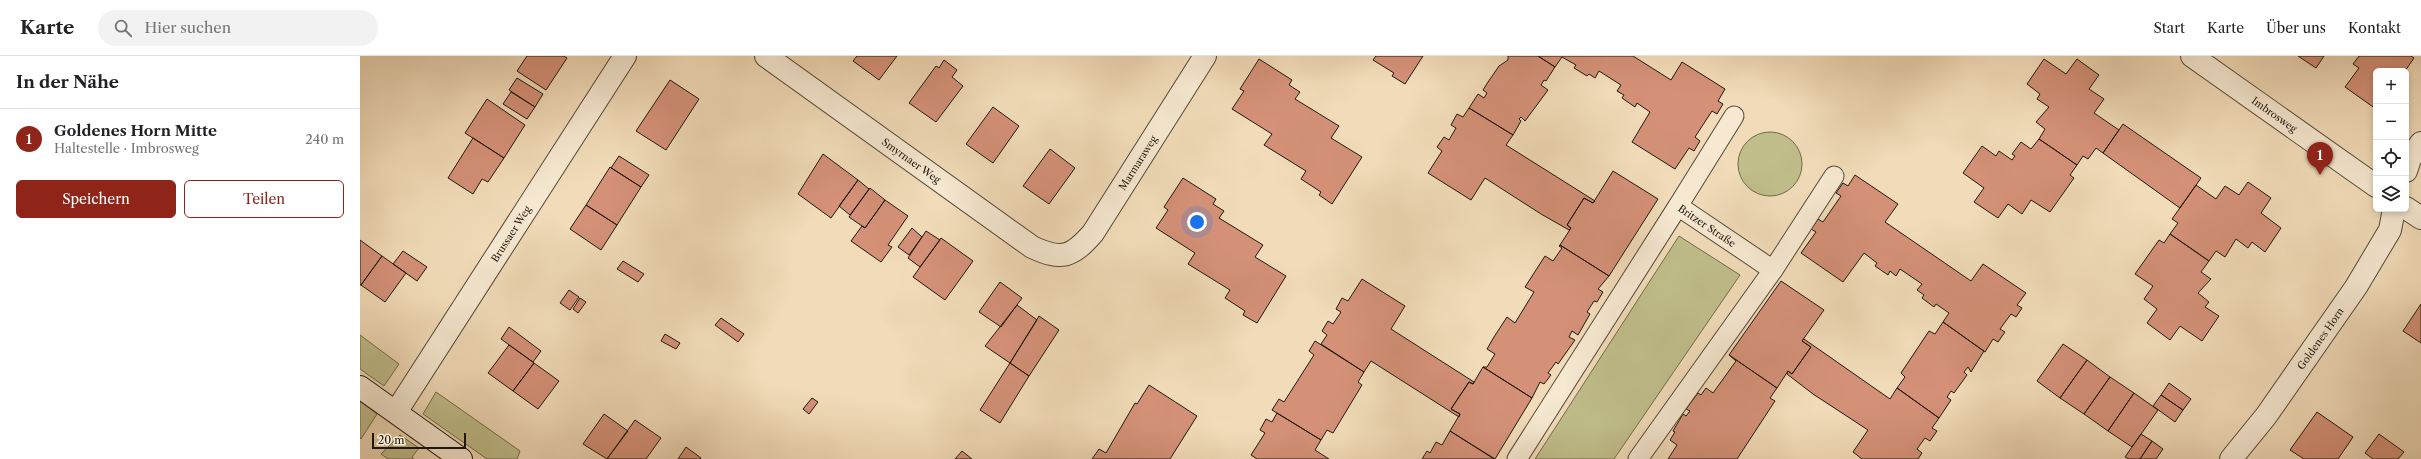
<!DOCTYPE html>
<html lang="de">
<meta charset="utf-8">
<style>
:root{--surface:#fff;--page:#f2f2f2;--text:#202124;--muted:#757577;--line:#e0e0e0;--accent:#8f2418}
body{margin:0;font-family:"Libre Caslon Text",serif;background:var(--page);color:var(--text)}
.controls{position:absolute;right:12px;top:12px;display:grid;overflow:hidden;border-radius:6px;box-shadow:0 2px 6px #0003}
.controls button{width:36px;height:36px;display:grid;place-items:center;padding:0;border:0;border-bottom:1px solid var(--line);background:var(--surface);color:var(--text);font:20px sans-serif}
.scale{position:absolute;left:12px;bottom:10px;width:94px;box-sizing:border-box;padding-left:4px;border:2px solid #21180c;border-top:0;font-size:11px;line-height:14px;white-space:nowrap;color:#21180c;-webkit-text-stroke:3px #f6e8d1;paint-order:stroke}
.you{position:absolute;left:837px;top:166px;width:14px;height:14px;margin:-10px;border:3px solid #fff;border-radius:50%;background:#1a73e8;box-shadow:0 0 0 6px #1a73e833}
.badge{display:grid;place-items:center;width:26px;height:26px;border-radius:50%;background:var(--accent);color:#fff;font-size:13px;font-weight:700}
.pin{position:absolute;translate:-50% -33px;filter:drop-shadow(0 1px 2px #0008)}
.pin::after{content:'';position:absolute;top:21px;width:14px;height:12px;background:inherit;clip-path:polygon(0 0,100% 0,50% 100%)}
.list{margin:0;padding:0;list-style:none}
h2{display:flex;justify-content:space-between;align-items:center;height:52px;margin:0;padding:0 16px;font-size:17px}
h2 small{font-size:13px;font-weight:400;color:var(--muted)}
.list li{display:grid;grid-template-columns:26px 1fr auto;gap:12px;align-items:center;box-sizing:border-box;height:60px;padding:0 16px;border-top:1px solid var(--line)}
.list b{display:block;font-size:15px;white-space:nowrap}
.list p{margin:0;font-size:13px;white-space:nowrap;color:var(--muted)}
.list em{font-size:13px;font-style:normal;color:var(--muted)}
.actions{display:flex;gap:8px;padding:12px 16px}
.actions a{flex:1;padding:9px 0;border:1px solid var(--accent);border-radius:6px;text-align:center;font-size:14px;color:var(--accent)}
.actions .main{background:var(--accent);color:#fff}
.icon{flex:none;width:22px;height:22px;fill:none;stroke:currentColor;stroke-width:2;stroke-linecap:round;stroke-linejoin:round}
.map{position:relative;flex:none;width:2061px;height:403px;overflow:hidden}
header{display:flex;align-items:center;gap:24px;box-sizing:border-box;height:56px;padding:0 20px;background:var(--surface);border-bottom:1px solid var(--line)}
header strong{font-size:19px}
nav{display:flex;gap:22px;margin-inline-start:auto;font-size:14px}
.search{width:280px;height:36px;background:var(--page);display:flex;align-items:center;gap:10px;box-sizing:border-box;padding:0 14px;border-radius:22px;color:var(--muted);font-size:15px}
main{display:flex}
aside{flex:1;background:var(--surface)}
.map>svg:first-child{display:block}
</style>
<header>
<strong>Karte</strong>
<div class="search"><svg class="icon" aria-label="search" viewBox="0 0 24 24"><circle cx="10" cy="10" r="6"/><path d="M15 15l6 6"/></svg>Hier suchen</div>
<nav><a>Start</a><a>Karte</a><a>Über uns</a><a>Kontakt</a></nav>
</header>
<main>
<aside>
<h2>In der Nähe<small></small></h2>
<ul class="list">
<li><span class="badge">1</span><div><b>Goldenes Horn Mitte</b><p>Haltestelle · Imbrosweg</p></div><em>240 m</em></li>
</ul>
<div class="actions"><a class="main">Speichern</a><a>Teilen</a></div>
</aside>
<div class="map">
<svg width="2061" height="403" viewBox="0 0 2061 403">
<rect width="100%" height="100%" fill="#f1dbb8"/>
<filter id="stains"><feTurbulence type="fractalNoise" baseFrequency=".005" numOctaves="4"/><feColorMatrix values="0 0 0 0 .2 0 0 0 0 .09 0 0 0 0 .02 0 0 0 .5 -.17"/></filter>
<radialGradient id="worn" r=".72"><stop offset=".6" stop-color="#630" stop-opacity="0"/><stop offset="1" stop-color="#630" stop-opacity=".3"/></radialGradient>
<!-- green -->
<path fill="#c0be8b" stroke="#706b4c" d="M1378 108a32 32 0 1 1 64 0a32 32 0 1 1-64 0Z
M 1319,180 L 1380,219 L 1254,403 L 1175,403 Z
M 0,279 L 39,308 L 24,330 L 0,313 Z
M 76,336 L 160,395 L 157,403 L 127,403 L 63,358 Z
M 0,345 L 17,358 L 1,383 L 0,382 Z
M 40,379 L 59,392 L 52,401 L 54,403 L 28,403 L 21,398 Z"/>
<!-- building -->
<path fill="#d49178" stroke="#21180c" d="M 167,0 L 204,0 L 207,2 L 186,34 L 157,15 Z
M 497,0 L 537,0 L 519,24 L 493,5 Z
M 1016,0 L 1063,0 L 1045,28 L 1032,20 L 1034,17 L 1013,4 Z
M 1148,0 L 1178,0 L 1195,11 L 1186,25 L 1184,24 L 1181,29 L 1188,34 L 1165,65 L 1161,61 L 1159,63 L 1161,65 L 1153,79 L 1109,52 L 1118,38 L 1124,42 L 1127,37 L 1123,34 L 1128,26 L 1139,10 L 1148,4 Z
M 1178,0 L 1273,0 L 1311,24 L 1322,6 L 1365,33 L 1358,45 L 1363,48 L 1357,58 L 1352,55 L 1335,81 L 1340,85 L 1334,95 L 1329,92 L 1315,113 L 1272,86 L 1290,56 L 1277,47 L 1275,51 L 1262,42 L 1264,39 L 1257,35 L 1261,29 L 1239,15 L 1235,22 L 1229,18 L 1227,20 L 1214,12 L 1216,9 L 1202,1 L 1195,11 Z
M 1938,0 L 1964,0 L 1956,12 Z
M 1999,0 L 2051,0 L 2054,2 L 2045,15 L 2016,15 L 2016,53 L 1985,31 L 1999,12 L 1993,8 Z
M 899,3 L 932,24 L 929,29 L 940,36 L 935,43 L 979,70 L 971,82 L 1002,101 L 972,148 L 959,139 L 961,136 L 941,123 L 946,115 L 904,89 L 912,78 L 872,53 L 884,35 L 880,33 Z
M 1684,3 L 1706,18 L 1717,3 L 1739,19 L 1729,33 L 1744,43 L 1734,57 L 1759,74 L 1743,97 L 1736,92 L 1728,103 L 1723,100 L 1717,109 L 1679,83 L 1685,73 L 1676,66 L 1689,51 L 1677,43 L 1680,38 L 1667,28 Z
M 584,4 L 597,14 L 592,21 L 603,30 L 576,66 L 549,47 L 576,10 L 579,12 Z
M 157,22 L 183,38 L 175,51 L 149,34 Z
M 310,24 L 339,43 L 306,94 L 276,75 Z
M 151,36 L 175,51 L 167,63 L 143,48 Z
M 127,43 L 165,69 L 144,102 L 105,77 Z
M 633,51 L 659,70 L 633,107 L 606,88 Z
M 1109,52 L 1153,79 L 1146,89 L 1235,145 L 1233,147 L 1224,142 L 1207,169 L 1211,172 L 1209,174 L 1181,158 L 1125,122 L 1111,144 L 1068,117 L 1082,95 L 1077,91 L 1084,81 L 1089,84 L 1096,72 L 1091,69 L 1097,58 L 1103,61 Z
M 1763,68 L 1841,122 L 1820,152 L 1743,97 Z
M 113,82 L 144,102 L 128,126 L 122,123 L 113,138 L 88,122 Z
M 1679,83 L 1717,109 L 1710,119 L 1714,122 L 1690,156 L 1671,144 L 1662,158 L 1648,148 L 1638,162 L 1614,146 L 1624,132 L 1603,117 L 1622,90 L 1636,100 L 1639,95 L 1652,104 L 1655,100 L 1652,98 L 1661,86 L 1671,93 Z
M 690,93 L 715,112 L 689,148 L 663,130 Z
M 463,98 L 498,124 L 471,162 L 438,138 Z
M 259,100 L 289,119 L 281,131 L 251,112 Z
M 250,111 L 281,131 L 257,169 L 226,149 Z
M 1253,115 L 1298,143 L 1249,220 L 1200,189 L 1211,172 L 1207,169 L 1224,142 L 1233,147 Z
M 1495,119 L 1538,148 L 1525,166 L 1611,225 L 1623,208 L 1666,237 L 1657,249 L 1662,252 L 1656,261 L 1651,258 L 1640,273 L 1645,276 L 1638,286 L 1633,283 L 1625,296 L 1583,266 L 1589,257 L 1576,248 L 1574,251 L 1562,242 L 1564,239 L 1557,234 L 1562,228 L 1540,213 L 1536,220 L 1530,215 L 1528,219 L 1515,210 L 1517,207 L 1504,197 L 1483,226 L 1441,197 L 1456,176 L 1451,173 L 1458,163 L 1463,166 L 1481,140 L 1476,137 L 1483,127 L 1488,130 Z
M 823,122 L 856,143 L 853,148 L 864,155 L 859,162 L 903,189 L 895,201 L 926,220 L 897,267 L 883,259 L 885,255 L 865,242 L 870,234 L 828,208 L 835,197 L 796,172 L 808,154 L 804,151 Z
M 498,124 L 509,133 L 490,159 L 479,150 Z
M 1888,126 L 1911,142 L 1901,157 L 1921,172 L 1905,196 L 1892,186 L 1888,192 L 1876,183 L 1865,201 L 1856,195 L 1849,205 L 1810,178 L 1818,167 L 1812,163 L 1836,129 L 1856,143 L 1865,130 L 1879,139 Z
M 510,132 L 525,144 L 505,172 L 489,161 Z
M 525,144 L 548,160 L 528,189 L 532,191 L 521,206 L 491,185 L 502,170 L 505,172 Z
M 226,149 L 257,169 L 241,194 L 210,173 Z
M 552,172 L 562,181 L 549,199 L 538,191 Z
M 566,175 L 580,184 L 560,211 L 548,202 Z
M 1810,178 L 1849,205 L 1841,216 L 1851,223 L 1838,237 L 1849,246 L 1845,251 L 1859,260 L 1842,285 L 1820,270 L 1810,284 L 1787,267 L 1797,253 L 1784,243 L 1793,230 L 1775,218 L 1799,184 L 1804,187 Z
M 581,182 L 613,205 L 585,244 L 553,221 Z
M 0,184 L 22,200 L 1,229 L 0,229 Z
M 1200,189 L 1249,220 L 1238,233 L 1243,236 L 1237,246 L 1234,245 L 1227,256 L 1230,258 L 1218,279 L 1212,275 L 1209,281 L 1215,284 L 1198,308 L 1196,306 L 1188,317 L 1191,319 L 1184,328 L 1180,326 L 1172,342 L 1123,311 L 1127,311 L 1135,298 L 1127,293 L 1134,281 L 1147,261 L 1155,267 L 1174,236 L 1165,231 L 1185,200 L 1193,205 L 1202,192 L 1199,190 Z
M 43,195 L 67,211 L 57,225 L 33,208 Z
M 22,200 L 46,217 L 25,246 L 1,229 Z
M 263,205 L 284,218 L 278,226 L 257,213 Z
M 1002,223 L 1045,250 L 1031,273 L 1114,326 L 1113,328 L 1109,326 L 1091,353 L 1100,358 L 1099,361 L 1011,305 L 1004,316 L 961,288 L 967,279 L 962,275 L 968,265 L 973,268 L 981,256 L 976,253 L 982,242 L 988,245 Z
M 1421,225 L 1464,254 L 1442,285 L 1451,291 L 1432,318 L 1428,315 L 1417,332 L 1369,299 Z
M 640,226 L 662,242 L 641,271 L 619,256 Z
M 209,234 L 219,241 L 210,254 L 200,247 Z
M 220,242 L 226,246 L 218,257 L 213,253 Z
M 2061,248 L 2061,287 L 2043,275 Z
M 657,249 L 677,264 L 650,307 L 625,290 Z
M 679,260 L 699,274 L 669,320 L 650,307 Z
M 361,262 L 384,278 L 378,286 L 355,269 Z
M 1583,266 L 1624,295 L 1611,316 L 1608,311 L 1604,316 L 1607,319 L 1594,337 L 1591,335 L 1587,341 L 1591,344 L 1579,362 L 1537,332 L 1545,321 L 1541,317 L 1569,275 L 1575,278 Z
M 149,271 L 181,295 L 173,306 L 141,283 Z
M 305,278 L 320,287 L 316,293 L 301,285 Z
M 1444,283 L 1530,343 L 1537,332 L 1579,362 L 1572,372 L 1577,375 L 1570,385 L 1565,382 L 1557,393 L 1562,397 L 1558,403 L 1502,403 L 1493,396 L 1508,374 L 1453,338 L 1427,318 L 1428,315 L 1432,318 L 1451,291 L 1442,285 Z
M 955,285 L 1004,316 L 998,326 L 1002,329 L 973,377 L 967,374 L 961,384 L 912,354 L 919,343 L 924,346 L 954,299 L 949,295 Z
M 1703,288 L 1727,304 L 1700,342 L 1677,325 Z
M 149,289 L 174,307 L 153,335 L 128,317 Z
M 1369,299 L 1417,332 L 1410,342 L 1415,345 L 1377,403 L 1308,403 L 1317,389 L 1310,384 L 1315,376 L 1313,375 L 1323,358 L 1326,360 L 1330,355 L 1326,353 L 1338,337 L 1341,339 L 1346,332 L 1353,337 L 1376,305 Z
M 1727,304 L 1750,321 L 1724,358 L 1700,342 Z
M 174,307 L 199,325 L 178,353 L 153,335 Z
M 650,307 L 669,320 L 640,367 L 620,354 Z
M 1123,311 L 1172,342 L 1135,403 L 1090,375 L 1100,358 L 1091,353 L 1109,326 L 1113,328 Z
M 1750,321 L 1774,337 L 1748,375 L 1724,358 Z
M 1809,327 L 1831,343 L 1823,354 L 1801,339 Z
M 789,329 L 837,360 L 810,403 L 732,403 L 739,393 L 746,397 L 775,347 L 777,348 Z
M 1774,337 L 1798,354 L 1772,391 L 1748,375 Z
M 1801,339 L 1823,354 L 1815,366 L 1793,350 Z
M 452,342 L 458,346 L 449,358 L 443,353 Z
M 1957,356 L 1993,381 L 1978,403 L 1944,403 L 1930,394 Z
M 917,357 L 961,384 L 955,394 L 969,403 L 897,403 L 891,399 L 905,377 L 900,374 L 906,363 L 912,366 Z
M 244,358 L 268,375 L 247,403 L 223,388 Z
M 275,364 L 301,382 L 286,403 L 247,403 Z
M 1090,375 L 1134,403 L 1062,403 L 1067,395 L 1070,397 L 1076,386 L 1082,389 Z
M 1781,378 L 1792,385 L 1780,403 L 1769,403 L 1765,401 Z
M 2019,378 L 2044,396 L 2038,403 L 2013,403 L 2005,397 Z
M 1792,385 L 1803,393 L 1796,403 L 1780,403 Z
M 326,391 L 341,402 L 340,403 L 318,403 Z
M 602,395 L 612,403 L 595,403 Z"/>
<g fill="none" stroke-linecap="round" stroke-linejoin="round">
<defs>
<g id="lane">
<path d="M 1318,150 L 1374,60"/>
<path d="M 1413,214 L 1474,120"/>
<path id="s1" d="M 1157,403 L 1318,150 L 1413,214 L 1278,403"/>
</g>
<g id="street">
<path id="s2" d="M 406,0 L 672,191 C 702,205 712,201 733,177 L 845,0"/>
<path id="s3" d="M 1832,0 L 2016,130"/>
<path d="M 2046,115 L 2050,103 L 2061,87"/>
<path d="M 2046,152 L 2061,162"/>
<path id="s4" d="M 36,356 L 265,0"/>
<path id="s5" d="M 1871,403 L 1906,360 L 1996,231 L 2030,174 L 2034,153"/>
</g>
<path id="secondary" d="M 0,331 L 101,403"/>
</defs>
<!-- lane casing -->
<use href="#lane" stroke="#554937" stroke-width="21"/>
<!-- street casing -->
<use href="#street" stroke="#554937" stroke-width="24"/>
<!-- secondary casing -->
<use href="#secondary" stroke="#21180c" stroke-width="24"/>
<!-- lane -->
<use href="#lane" stroke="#f6e8d1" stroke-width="19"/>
<!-- street -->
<use href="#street" stroke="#f6e8d1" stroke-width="22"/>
<!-- secondary -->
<use href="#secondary" stroke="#f6e8d1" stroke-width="22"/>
</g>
<g text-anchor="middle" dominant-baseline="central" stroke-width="3" stroke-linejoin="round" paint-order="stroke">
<!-- street labels -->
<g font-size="10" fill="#21180c" stroke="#f6e8d1">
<text stroke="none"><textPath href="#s3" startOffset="101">Imbrosweg</textPath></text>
<text stroke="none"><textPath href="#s2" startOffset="179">Smyrnaer Weg</textPath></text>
<text stroke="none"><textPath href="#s2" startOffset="481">Marmaraweg</textPath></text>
<text stroke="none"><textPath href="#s1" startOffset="335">Britzer Straße</textPath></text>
<text stroke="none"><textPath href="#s4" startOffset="212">Brussaer Weg</textPath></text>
<text stroke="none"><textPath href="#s5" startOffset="150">Goldenes Horn</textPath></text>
</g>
</g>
<rect width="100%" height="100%" filter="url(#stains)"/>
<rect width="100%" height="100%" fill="url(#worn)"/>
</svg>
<div class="controls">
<button>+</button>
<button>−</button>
<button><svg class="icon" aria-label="locate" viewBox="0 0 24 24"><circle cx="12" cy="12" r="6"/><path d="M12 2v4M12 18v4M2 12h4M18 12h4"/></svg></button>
<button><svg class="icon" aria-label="layers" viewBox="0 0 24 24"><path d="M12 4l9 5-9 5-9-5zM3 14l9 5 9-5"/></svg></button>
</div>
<div class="scale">20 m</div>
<div class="you"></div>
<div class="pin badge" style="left:1960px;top:119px">1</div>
</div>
</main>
